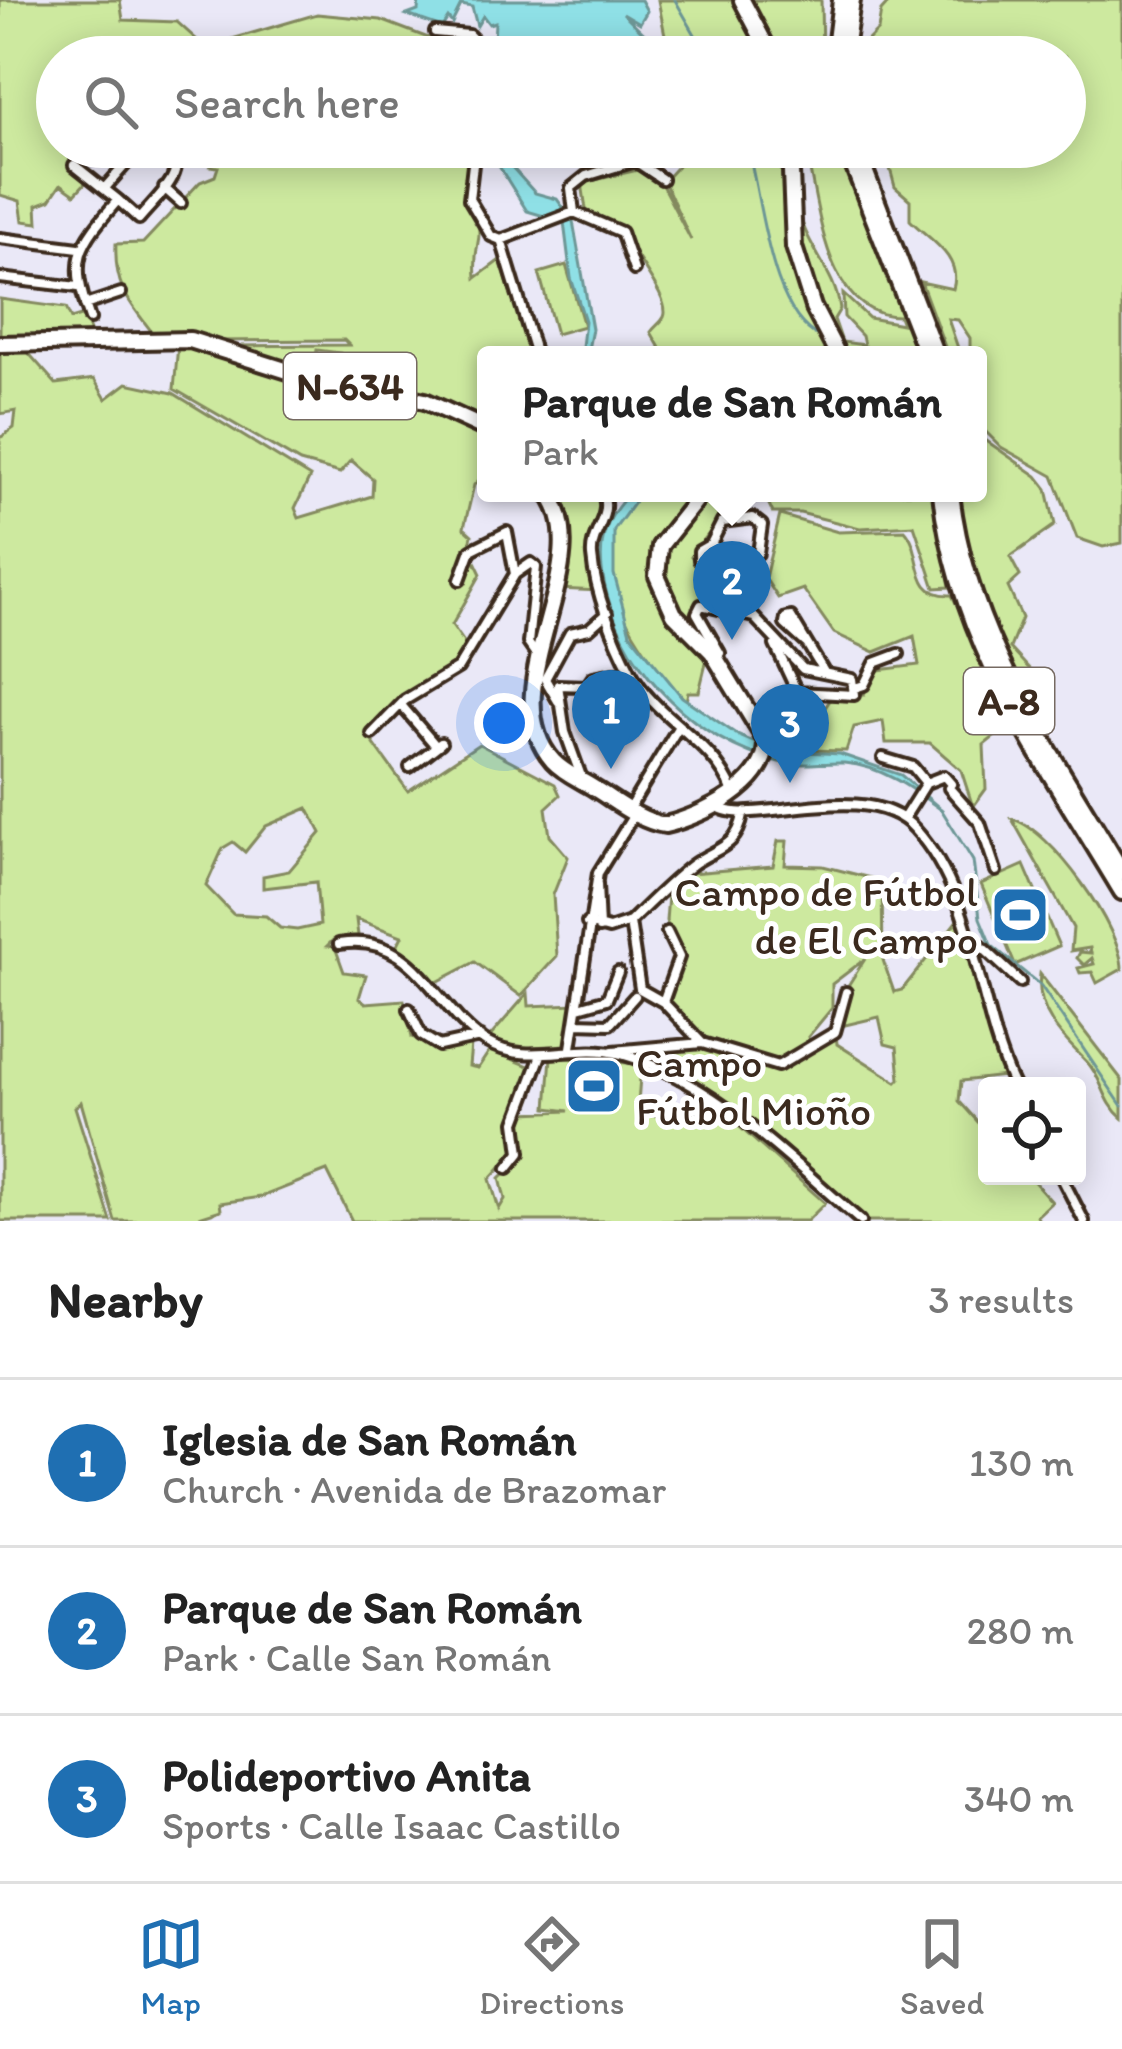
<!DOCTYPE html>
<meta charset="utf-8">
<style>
:root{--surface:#fff;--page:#f2f2f2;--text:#222;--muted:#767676;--line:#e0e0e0;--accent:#1f6fb2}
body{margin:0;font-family:Itim,sans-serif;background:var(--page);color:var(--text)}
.controls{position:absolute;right:36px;bottom:36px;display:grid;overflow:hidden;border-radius:12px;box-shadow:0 6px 30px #0003}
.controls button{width:108px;height:108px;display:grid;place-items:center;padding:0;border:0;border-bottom:3px solid var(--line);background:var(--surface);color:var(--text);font:60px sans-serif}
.you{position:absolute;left:504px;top:723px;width:42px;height:42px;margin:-30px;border:9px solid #fff;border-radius:50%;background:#1a73e8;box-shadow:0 0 0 18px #1a73e833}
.badge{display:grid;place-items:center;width:78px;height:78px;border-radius:50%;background:var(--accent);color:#fff;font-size:39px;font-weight:700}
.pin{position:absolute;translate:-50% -99px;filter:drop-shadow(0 3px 6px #0008)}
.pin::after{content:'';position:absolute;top:63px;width:42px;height:36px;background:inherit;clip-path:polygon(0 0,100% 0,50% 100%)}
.popup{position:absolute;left:477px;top:346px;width:510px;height:156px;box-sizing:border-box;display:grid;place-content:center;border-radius:12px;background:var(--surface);filter:drop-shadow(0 3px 9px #0005);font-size:39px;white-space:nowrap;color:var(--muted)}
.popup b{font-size:45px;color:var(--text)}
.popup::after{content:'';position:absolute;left:50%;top:100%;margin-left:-24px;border:24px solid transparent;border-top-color:var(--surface)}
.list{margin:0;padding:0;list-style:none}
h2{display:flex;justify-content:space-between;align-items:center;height:156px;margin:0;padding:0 48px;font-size:51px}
h2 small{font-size:39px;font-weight:400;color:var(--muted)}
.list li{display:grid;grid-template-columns:78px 1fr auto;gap:36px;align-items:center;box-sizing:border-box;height:168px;padding:0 48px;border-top:3px solid var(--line)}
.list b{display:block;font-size:45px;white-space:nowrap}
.list p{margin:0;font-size:39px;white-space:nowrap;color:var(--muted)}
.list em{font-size:39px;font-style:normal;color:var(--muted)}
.icon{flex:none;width:66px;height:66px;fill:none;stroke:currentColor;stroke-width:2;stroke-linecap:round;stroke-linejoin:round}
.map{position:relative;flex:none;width:1122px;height:1221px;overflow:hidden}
.search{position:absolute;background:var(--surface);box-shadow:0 6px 30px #0003;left:36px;right:36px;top:36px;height:132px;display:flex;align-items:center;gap:30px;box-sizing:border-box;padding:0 42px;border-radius:66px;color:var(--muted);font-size:45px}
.sheet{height:660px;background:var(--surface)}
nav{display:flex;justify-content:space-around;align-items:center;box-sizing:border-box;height:168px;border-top:3px solid var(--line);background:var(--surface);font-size:33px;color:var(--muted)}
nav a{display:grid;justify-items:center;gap:6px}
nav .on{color:var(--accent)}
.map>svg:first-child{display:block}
</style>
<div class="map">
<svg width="1122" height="1221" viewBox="0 0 1122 1221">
<rect width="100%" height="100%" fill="#eae8f7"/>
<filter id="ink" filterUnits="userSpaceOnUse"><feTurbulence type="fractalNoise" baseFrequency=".00833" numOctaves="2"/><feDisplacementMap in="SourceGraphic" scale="24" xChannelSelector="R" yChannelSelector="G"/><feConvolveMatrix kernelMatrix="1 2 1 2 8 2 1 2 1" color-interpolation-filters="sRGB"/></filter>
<g filter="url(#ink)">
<!-- green -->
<path fill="#cde99f" stroke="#848a5e" stroke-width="3" fill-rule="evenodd" d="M 0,0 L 120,0 L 123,20 L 177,22 L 205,47 L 317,14 L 381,20 L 460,50 L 459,57 L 57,57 L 57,147 L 78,147 L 72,166 L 88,180 L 75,194 L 61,184 L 50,200 L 37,205 L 38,223 L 23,221 L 20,201 L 0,195 Z
M 658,0 L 739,0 L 768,57 L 679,57 L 675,43 L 666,40 Z
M 748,0 L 821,0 L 822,57 L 779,57 Z
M 891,0 L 1122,0 L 1122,543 L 1103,547 L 1077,538 L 1053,476 L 1001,447 L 978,424 L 978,355 L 970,355 L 970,338 L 958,320 L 948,319 L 960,354 L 948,355 L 921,282 L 953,289 C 963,256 927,238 910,220 L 910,200 L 895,187 L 889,165 L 878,161 L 872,147 L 1065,147 L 1065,57 L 880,57 L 866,42 L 878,30 L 881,11 Z
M 214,147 L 463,147 L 470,158 L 464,194 C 492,245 472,229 476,278 L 500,260 L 531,355 L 486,355 L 486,425 L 447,403 L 374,382 L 340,361 L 340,353 L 317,350 L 316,357 L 369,383 L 310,373 L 222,346 L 349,345 L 344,340 L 210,341 L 152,332 C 128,301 114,286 116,244 L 143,243 L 200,182 L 215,176 L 218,167 L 211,166 L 220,152 Z
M 695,147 L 786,147 L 789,232 L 834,355 L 664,355 L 651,332 C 655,326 661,323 664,317 C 672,301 631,253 625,235 L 587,216 L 582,183 L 646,168 L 661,183 L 691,240 L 664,181 Z
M 805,147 L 841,147 L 921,355 L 842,355 C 822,311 796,264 800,215 C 808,248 836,274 840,309 L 834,319 L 842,342 L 864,345 L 862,336 L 844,317 L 843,294 L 869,318 L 902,324 L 899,316 C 823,316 819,201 805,147 Z
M 566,265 L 584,326 L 556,334 L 539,273 Z
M 0,299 L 66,308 L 71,319 L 84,315 L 92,336 L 0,338 Z
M 178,345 L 264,373 L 414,400 L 486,432 L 486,473 L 474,485 L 464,528 L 472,535 L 469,549 L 481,574 L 452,625 L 466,645 L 446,678 C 416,678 376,711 371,740 L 408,791 L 479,744 L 555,784 L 560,795 L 546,808 L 550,836 L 568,857 L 553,895 L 557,956 L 521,996 L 475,962 L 435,983 L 394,952 L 402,936 L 356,919 L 359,944 L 333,940 L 327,946 L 335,947 L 344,972 L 366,975 L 359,998 L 366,1003 L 404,1000 L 412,1037 L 446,1049 L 471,1045 L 469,1066 L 478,1068 L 490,1050 L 534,1068 L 515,1117 L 516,1150 L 490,1179 L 499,1209 L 505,1199 L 500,1178 L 521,1158 L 523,1113 L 569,1111 L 547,1108 L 551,1057 L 641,1064 L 637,1116 L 725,1114 L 825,1203 L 807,1221 L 352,1221 L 327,1171 L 261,1197 L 220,1203 L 221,1210 L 202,1216 L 209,1221 L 115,1221 L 81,1102 L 75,1107 L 111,1221 L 0,1221 L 0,438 L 14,428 L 16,411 L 0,414 L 0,348 L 24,348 L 56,384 L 94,379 L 106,399 L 127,383 L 173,393 L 310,477 L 295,508 L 299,518 L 372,496 L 373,479 L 351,460 L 340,473 L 300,462 L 174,389 ZM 308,808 L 321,833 L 289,871 L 263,876 L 263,888 L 316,882 L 320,925 L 297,930 L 280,928 L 266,916 L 233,914 L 206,886 L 223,848 L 233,842 L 245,852 L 266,826 Z
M 978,435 L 1037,476 L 1047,489 L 1055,525 L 1010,557 L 1020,576 L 1008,587 L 1022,618 L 1010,648 L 1047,688 L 1032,707 C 994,641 964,570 960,493 L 978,493 Z
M 553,493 L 601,493 L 604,505 L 588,554 L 599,591 L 558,589 Z
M 641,493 L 698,493 C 685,509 664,527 654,546 C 636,581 688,629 708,655 L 699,692 L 688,692 L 686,701 C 649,661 594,592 613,532 C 618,518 632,504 641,493 Z
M 707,493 L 741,493 L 691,556 L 707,580 L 702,598 L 692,607 L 705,631 L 701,635 C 674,610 664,587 662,551 Z
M 743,493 L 936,493 L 950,587 L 935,588 L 914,525 L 860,528 L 800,513 L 773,513 L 766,498 Z
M 780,515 L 838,532 L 905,530 C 925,552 909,597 952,595 L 1014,721 L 984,745 L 986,789 L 973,807 L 961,770 L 930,743 L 886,743 L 883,721 L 854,727 L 846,751 L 808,750 L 818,718 L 833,696 L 864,695 L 870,671 L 919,665 L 914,636 L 875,652 L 834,633 L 803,589 L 778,598 L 765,578 Z
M 1012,819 C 1051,828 1122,930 1122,969 L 1097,983 L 1092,972 L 1080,973 L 1078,968 L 1094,964 L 1092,958 L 1084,965 L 1077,958 L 1080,952 L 1091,953 L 1090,948 L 1071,951 L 1073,928 Z
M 778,841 L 787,841 L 785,865 L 823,866 L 882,881 L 883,960 L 894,992 L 902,990 L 959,918 L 1005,1076 L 961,1081 L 959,1101 L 987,1132 L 987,1176 L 1029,1176 L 1052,1202 L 1037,1216 L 1039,1221 L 865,1221 L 720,1101 L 671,1069 L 678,1046 L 703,1046 L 776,1067 L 836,1034 L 837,1044 L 897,1082 L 900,1079 L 897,1047 L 885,1044 L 879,1017 L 841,1026 L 849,984 L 865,959 L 832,984 L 832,1008 L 808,1037 L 811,1043 L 779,1064 L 705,1042 L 667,1001 L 681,956 L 666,921 L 668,896 L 691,873 L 773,866 Z
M 1024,865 L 1059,946 L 1015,965 L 981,884 Z
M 1040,974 L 1122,1080 L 1122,1118 C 1103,1102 1103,1079 1087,1062 C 1064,1039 1035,1012 1040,974 Z
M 528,993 L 529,1006 L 576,1004 L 567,1045 L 533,1047 L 533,1053 L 488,1039 Z"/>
<!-- water -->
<path fill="#8fe0e6" stroke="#6d9796" stroke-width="3" d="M 419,0 L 641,0 L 647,11 L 640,23 L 623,13 L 668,57 L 495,57 L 486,46 L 494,41 L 495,22 L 489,24 L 483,16 L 477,26 L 472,7 L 461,5 L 452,23 L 448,18 L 442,27 L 407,15 L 418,11 Z
M 487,147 L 501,147 L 501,155 L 535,193 L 557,199 L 573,221 L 592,329 L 587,355 L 581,355 L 585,321 L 571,278 L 564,222 L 527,211 Z
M 630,493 L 641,493 L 614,530 L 614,574 L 630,633 L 682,697 L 739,736 L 773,750 L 840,754 L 901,775 L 943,811 C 913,789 882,766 844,763 C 822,762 801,767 779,762 C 698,742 628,674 607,595 C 596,554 599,524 630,493 Z"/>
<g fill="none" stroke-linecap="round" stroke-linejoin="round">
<!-- stream -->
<path stroke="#6d9796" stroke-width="3" d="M 675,0 L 708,57
M 747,147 C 762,197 768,312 820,337
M 840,346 L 860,355
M 941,809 L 973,861 L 980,918 L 991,945 L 1041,986 L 1122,1106"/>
<defs>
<path id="minor" d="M 435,32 L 469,35 L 490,57
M 475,147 L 469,199 L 491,236 L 501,240
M 74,165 L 118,200 C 77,247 69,258 90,319
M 164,188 L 181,203
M 104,189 L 141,147
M 118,200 L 139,219 C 156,198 188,174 172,147
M 574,212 L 571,188 L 586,176 L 635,161 L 662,179
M 574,212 L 621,232 L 634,270
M 0,238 L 79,248
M 501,240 L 536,355
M 501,240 L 574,212
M 0,278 L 78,287
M 85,305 L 121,293
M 603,493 C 612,518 590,532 592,556 C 595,593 614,639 631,672 C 657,721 713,739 733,792
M 753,518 L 762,525 L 758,553 L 729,558 L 711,544 L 722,522 Z
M 711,544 L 699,551 L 699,560 L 750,615
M 460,580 L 471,550 L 507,532 L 515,574
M 806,643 L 785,624 L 786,618 L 791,617 L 824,672
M 720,653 L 697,613 L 701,605 L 754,617 L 803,669 L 852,679 L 854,695 L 797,692 L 775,645
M 855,688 L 864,685 L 875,663 L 899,654
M 558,701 L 545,679 L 570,633 L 589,629 L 607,613
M 401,705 L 436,746
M 372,734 L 405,700 L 458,668 L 515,574 L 531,563 L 536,567 L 528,643 L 537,656
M 883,758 L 913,767 L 926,783 L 944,776 L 951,784
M 410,767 L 441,743
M 582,779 L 565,732 L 558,685 L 587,686 L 593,677 L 630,670
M 949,788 L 980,823 L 996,871
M 715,804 C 738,833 865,773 915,829 C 978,899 975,1005 1014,1086
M 629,809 L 679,726
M 904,818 L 926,783
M 597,884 L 599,928
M 587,923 L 609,929 L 630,922
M 966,932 L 1020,982
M 339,944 C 417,931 435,1011 486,1042 C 528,1067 575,1042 621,1054 C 713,1080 789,1160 861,1221
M 663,1002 L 679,957 L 667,932
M 579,1007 L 607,999 L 618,972
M 409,1009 L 421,1035 L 439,1046 L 480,1037
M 576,1023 L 610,1024 L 635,996
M 702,1043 L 663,1002 L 640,989 L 630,922 C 648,904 671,881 692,865 C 715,848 737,849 743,815
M 571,1048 L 598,873 L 635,813
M 613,1051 L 702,1043 L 778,1066 L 835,1032 L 846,992
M 508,1168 L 520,1153 L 516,1122 L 541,1055
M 1061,1176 L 1084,1221"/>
<path id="highway" d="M 742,0 L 772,57
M 834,57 L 841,0
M 844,57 L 852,0
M 790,147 L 794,247 L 813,307 L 838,355
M 846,147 L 927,355
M 856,147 L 936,355
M 0,344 L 190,340 L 304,376 L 425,401 L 486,429
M 548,493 C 601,563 489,689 553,761 C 563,772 579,779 592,787 C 614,800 639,821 665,825 C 702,816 768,785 766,741 L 712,652 L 674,614 L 657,576 L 660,546 L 702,493
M 941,493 C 958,646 1045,762 1122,892
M 951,493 C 967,637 1051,750 1122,872"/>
</defs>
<!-- minor casing -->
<use href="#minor" stroke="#3b2a1e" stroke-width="16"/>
<!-- highway casing -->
<use href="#highway" stroke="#3b2a1e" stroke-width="22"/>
<!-- minor -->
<use href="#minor" stroke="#fff" stroke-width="8"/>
<!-- highway -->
<use href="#highway" stroke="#fff" stroke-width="14"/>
</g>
</g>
<!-- icons -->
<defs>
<symbol id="stadium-square" viewBox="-11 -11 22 22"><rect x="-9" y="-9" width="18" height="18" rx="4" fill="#1f6fb2" stroke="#fff"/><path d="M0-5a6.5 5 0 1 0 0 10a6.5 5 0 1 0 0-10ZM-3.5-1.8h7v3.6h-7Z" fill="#fff"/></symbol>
</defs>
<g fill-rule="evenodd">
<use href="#stadium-square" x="987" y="882" width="66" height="66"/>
<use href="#stadium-square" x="561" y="1053" width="66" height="66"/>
</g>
<g text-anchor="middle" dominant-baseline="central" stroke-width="10" stroke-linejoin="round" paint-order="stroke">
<!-- shield labels -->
<g fill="#fff" stroke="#766a62" stroke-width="3">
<rect x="284" y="353" width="132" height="66" rx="9"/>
<rect x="964" y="668" width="90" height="66" rx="9"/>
</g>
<g font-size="39" font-weight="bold" fill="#3b2a1e">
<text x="350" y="386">N-634</text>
<text x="1009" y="701">A-8</text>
</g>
<!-- poi labels -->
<g font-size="42" fill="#3b2a1e" stroke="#fff" text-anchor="end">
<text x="978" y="891">Campo de Fútbol<tspan x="978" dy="48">de El Campo</tspan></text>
<text x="636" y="1062" text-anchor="start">Campo<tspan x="636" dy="48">Fútbol Mioño</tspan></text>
</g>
</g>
</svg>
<div class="controls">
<button><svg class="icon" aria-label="locate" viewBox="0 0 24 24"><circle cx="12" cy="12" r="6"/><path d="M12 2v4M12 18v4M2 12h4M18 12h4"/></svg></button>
</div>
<div class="you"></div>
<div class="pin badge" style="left:611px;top:769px">1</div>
<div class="pin badge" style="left:732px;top:640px">2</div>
<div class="popup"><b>Parque de San Román</b>Park</div>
<div class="pin badge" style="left:790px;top:783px">3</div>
<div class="search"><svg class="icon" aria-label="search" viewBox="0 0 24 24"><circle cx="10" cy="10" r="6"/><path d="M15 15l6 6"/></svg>Search here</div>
</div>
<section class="sheet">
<h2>Nearby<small>3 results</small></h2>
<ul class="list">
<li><span class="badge">1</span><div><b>Iglesia de San Román</b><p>Church · Avenida de Brazomar</p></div><em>130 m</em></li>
<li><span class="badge">2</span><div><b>Parque de San Román</b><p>Park · Calle San Román</p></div><em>280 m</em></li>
<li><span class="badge">3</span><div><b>Polideportivo Anita</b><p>Sports · Calle Isaac Castillo</p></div><em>340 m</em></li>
</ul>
</section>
<nav>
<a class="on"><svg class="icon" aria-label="map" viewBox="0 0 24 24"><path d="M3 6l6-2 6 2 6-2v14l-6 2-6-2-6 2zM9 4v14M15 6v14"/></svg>Map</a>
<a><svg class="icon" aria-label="directions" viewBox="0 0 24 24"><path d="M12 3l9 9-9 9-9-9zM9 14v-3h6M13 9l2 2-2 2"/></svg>Directions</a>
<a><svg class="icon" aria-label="saved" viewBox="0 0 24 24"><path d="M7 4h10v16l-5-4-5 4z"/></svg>Saved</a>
</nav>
